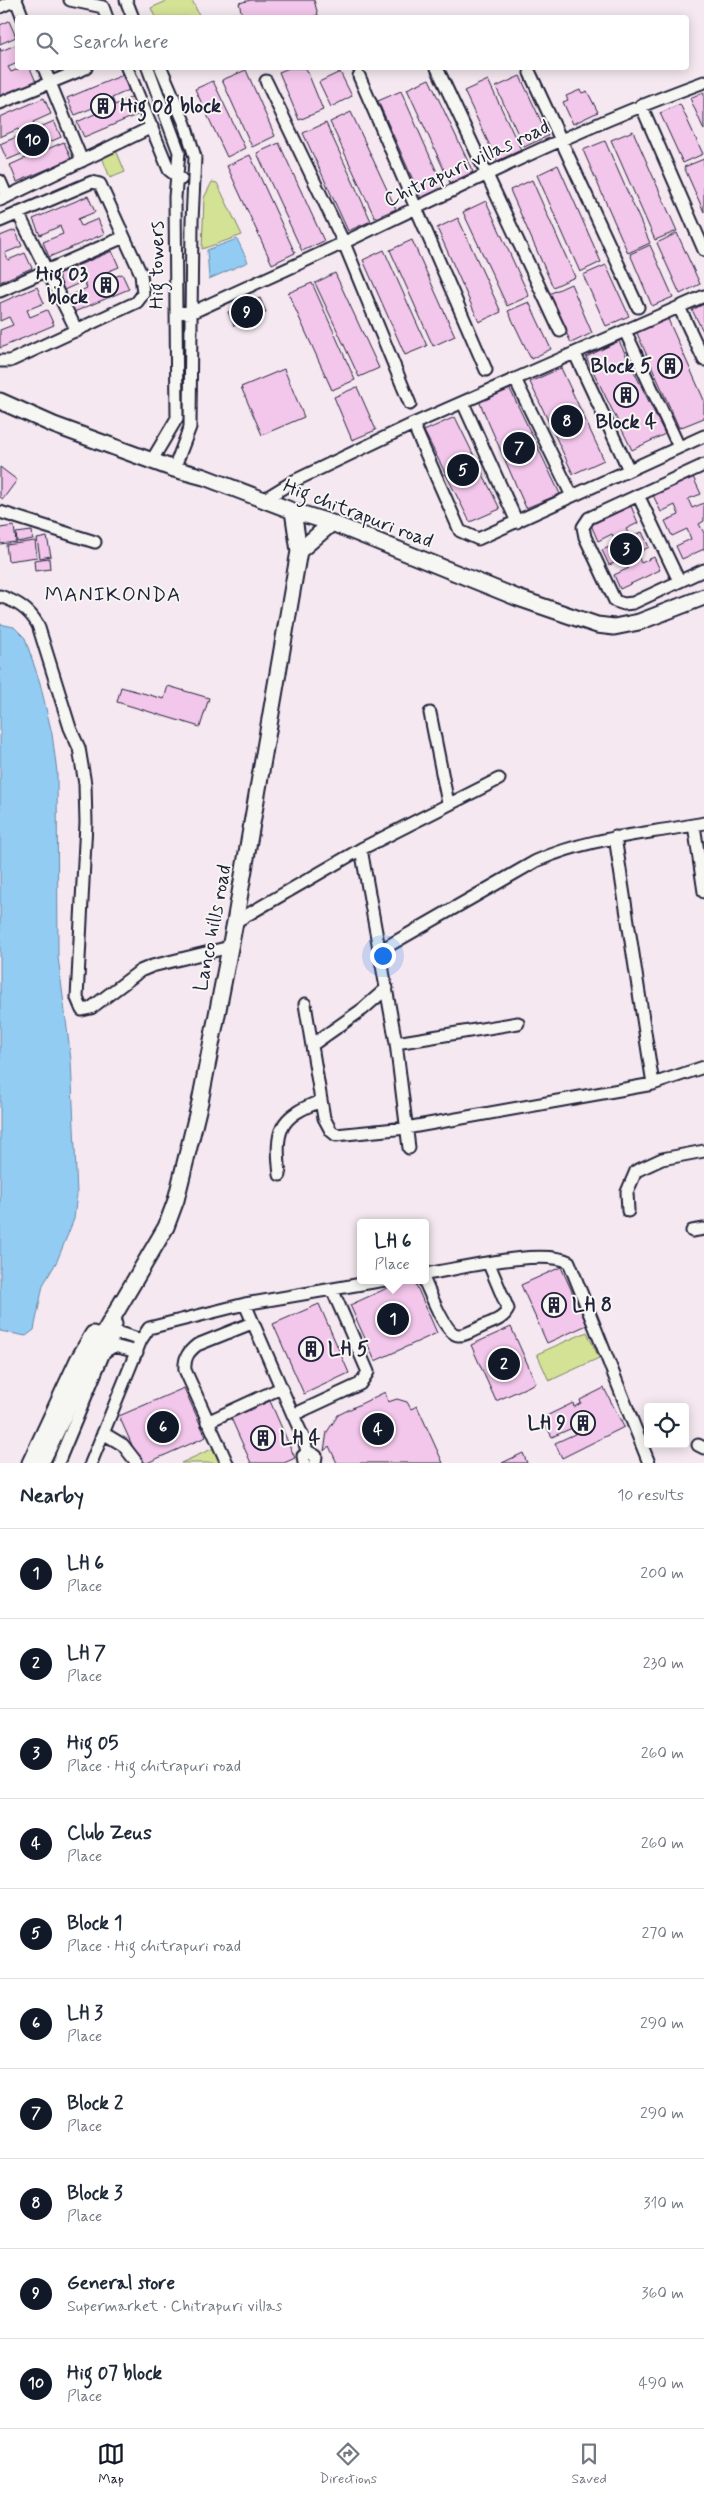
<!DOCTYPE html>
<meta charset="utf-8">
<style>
:root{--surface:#fff;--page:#f2f2f3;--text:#1f2937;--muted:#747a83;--line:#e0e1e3;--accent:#111827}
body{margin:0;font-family:Mynerve,sans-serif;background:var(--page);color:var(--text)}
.controls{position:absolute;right:15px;bottom:15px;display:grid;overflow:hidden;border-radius:5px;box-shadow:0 2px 12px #0003}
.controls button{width:45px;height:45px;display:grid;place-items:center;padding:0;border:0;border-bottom:1px solid var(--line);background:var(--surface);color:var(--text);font:25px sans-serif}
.you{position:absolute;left:382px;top:955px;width:18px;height:18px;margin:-12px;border:4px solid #fff;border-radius:50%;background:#1a73e8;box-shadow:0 0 0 8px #1a73e833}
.badge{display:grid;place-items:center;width:32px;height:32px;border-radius:50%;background:var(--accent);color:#fff;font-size:16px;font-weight:700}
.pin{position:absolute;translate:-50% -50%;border:2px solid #fff;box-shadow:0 1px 5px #0006}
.popup{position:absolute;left:357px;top:1219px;width:72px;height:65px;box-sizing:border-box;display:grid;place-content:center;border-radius:5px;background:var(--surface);filter:drop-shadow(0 1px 4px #0005);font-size:16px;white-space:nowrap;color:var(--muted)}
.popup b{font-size:19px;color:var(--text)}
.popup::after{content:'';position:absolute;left:50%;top:100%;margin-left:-10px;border:10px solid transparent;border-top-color:var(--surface)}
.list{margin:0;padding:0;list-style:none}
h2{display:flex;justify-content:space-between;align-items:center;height:65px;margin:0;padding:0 20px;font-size:21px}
h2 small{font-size:16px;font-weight:400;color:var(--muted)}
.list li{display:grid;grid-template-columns:32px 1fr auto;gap:15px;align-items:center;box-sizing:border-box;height:90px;padding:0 20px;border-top:1px solid var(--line)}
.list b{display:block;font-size:19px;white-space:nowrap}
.list p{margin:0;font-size:16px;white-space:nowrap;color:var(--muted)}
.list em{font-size:16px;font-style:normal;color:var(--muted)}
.icon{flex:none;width:28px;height:28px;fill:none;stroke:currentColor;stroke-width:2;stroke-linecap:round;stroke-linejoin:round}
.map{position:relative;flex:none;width:704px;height:1463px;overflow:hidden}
.search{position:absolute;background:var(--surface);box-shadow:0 2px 12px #0003;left:15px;right:15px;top:15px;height:55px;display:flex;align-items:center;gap:12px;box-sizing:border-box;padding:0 18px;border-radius:5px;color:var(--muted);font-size:19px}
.sheet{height:965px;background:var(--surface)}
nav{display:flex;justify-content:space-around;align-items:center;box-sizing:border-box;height:70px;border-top:1px solid var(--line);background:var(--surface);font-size:14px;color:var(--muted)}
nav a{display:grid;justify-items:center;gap:2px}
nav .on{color:var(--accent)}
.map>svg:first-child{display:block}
</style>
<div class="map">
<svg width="704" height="1463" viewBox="0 0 704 1463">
<rect width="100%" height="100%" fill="#f5e8f0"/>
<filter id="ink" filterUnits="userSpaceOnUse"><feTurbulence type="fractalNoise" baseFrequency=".02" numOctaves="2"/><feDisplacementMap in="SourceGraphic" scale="10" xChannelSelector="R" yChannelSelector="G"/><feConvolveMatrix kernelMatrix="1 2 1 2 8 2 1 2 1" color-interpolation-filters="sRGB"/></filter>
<g filter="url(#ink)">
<!-- green -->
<path fill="#d4e296" stroke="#7b8268" d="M 169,0 L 192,0 L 200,17 L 155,17 L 151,8 Z
M 116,150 L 125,172 L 110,178 L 102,157 Z
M 212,182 L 217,183 L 242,235 L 202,249 L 204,198 Z
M 587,1332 L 599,1358 L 549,1381 L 537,1354 Z
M 214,1448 L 220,1463 L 181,1463 Z"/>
<!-- water -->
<path fill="#93ccf3" stroke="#6688a9" d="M 237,239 L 248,262 L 209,279 L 207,250 Z
M 0,624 L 14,627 L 25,638 L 40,683 L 52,734 L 57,772 L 58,957 L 71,1060 L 77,1194 L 74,1219 L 57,1261 L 43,1285 L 34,1330 L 26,1336 L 0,1331 Z"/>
<!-- building -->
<path fill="#f3c6eb" stroke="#22223b" d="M 251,0 L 314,0 L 318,15 L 307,18 L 243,18 L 239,3 Z
M 9,21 L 16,37 L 0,44 L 0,25 Z
M 18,44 L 18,63 L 8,67 L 11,72 L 21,68 L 30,68 L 36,82 L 0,97 L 0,48 L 1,51 Z
M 51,68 L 77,68 L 55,76 Z
M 289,68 L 306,68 L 323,110 L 299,120 L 279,72 Z
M 246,70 L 275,136 L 252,147 L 222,80 Z
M 340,72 L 352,96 L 331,107 L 319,82 Z
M 123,75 L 129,90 L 112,98 L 115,105 L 132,97 L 139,114 L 84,137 L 77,122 L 97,113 L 95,107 L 75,115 L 67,98 Z
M 520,76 L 548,136 L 524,147 L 496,87 Z
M 429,79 L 473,172 L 450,183 L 407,89 Z
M 488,80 L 521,150 L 497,161 L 464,91 Z
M 213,81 L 245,148 L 227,157 L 195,89 Z
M 580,90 L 582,93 L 587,91 L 598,112 L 573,124 L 563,102 L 568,100 L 566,96 Z
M 401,91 L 444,188 L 421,198 L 378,101 Z
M 704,92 L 704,130 L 690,98 Z
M 44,98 L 51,114 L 33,122 L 36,129 L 54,121 L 61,137 L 43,145 L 45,150 L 64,142 L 71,159 L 17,182 L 10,165 L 30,156 L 28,151 L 7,160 L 0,144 L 21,135 L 18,129 L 0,137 L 0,117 Z
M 680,104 L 703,154 L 683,163 L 660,113 Z
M 351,112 L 396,209 L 375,218 L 330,122 Z
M 326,123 L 371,221 L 348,231 L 303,133 Z
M 633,131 L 677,231 L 655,240 L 611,140 Z
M 605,141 L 650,243 L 628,253 L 583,150 Z
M 279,143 L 324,241 L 302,251 L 257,153 Z
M 250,155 L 295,253 L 272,264 L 227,166 Z
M 704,159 L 704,212 L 684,167 Z
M 558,165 L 601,262 L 580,272 L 537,175 Z
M 532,180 L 575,277 L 553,287 L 510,190 Z
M 88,196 L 95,212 L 78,219 L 81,226 L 98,219 L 104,234 L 49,257 L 43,242 L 63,234 L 60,226 L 40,235 L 33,219 Z
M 486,201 L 529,296 L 507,306 L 463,212 Z
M 458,218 L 501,312 L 479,322 L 437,228 Z
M 15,230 L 22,246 L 5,253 L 8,260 L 25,253 L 32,268 L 0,282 L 0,236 Z
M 677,233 L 700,284 L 680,294 L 657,243 Z
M 412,240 L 455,336 L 433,346 L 390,250 Z
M 650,245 L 673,297 L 652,306 L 630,254 Z
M 384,250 L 427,346 L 405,355 L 363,260 Z
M 112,251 L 119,267 L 102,274 L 105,281 L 122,274 L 129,289 L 74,312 L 67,297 L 87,288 L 84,281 L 64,290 L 58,274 Z
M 606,265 L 629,316 L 606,326 L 583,275 Z
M 335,273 L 379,368 L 359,377 L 315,283 Z
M 312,283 L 355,380 L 332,390 L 288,293 Z
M 571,284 L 592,333 L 571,343 L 549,294 Z
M 37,287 L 44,303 L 27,310 L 30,317 L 47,310 L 54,325 L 0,348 L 0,330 L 13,325 L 9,317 L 0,321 L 0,303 Z
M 260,298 L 266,312 L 234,326 L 228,312 Z
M 529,302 L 551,349 L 531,359 L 508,311 Z
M 704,304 L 704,333 L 692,310 Z
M 667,317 L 704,400 L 704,418 L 679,428 L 636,331 Z
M 619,341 L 665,434 L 632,450 L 586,357 Z
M 561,368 L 604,460 L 573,474 L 530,382 Z
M 284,369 L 304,417 L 262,435 L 241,387 Z
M 357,387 L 376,430 L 352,440 L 334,397 Z
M 510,389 L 560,494 L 526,508 L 479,401 Z
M 455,417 L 500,509 L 470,522 L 424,431 Z
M 0,467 L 17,480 L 3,499 L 0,497 Z
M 693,477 L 701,494 L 688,499 L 692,508 L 704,503 L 704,521 L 699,524 L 704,533 L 704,549 L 682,559 L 676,546 L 691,539 L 687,529 L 672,536 L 665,521 L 679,515 L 675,505 L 661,512 L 653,495 Z
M 631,506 L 638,523 L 626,529 L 630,537 L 642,532 L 649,547 L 637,553 L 641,563 L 654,557 L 660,570 L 620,589 L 614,575 L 629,568 L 625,559 L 609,565 L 602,550 L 617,544 L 612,534 L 598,541 L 591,525 Z
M 14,526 L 16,542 L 0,544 L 0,528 Z
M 32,531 L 33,539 L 17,542 L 16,533 Z
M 47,537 L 51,556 L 40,558 L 37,539 Z
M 35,541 L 37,557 L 8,561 L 6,545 Z
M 49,558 L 50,569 L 35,571 L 34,560 Z
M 168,686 L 209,698 L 200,727 L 117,702 L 121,687 L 164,699 Z
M 561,1267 L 587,1325 L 547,1343 L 521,1285 Z
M 405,1280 L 414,1280 L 437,1333 L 375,1361 L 350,1305 Z
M 319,1304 L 349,1373 L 304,1394 L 273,1324 Z
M 511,1327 L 536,1383 L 496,1401 L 471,1345 Z
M 184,1388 L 206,1437 L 147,1463 L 140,1463 L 119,1416 Z
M 604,1388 L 624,1427 L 562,1458 L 555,1443 L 575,1434 L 572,1428 L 552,1437 L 542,1418 L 573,1403 L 574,1407 L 581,1403 L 580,1400 Z
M 385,1392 L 388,1402 L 397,1399 L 407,1402 L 411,1409 L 417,1406 L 443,1463 L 337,1463 L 329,1446 L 324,1451 L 327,1432 L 338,1415 Z
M 270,1401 L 295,1458 L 284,1463 L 251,1463 L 231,1418 Z
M 523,1453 L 527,1463 L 502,1463 Z"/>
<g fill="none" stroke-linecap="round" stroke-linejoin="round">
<defs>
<path id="street" d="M 16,0 L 23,18
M 70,0 L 103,7 L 107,18
M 126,0 L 133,18
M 0,7 L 15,0
M 44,68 L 82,161
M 127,68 L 169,170 L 181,179
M 148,68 L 179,152 L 175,197 L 177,418 L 152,460
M 161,68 L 185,124 L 195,157 L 192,221 L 190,427 L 174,469
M 437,68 L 560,331
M 530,73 L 638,307
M 359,76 L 486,370
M 266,81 L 344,243 L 410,404
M 0,103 L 86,68
M 641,105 L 704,250
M 0,181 L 7,197
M 0,200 L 152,127
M 18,213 L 77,331
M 0,221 L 92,182 L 100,184 L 141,274 L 143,294 L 137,302 L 10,361 L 0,361
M 0,291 L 124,237
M 679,307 L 704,360
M 176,312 L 191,313 C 242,289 293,267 343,243 C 462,186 580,127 704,82
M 625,331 L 679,447
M 575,354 L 629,470
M 515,379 L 572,496
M 463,403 L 517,522
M 413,424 L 460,531 L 478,539 L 704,436
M 704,465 L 589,518 L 583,527 L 585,537 L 615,601 L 624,604 L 633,603 L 704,570
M 638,495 L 679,581
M 263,500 L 294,481 L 413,424 L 704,296
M 0,512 L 95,542
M 0,596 C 17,602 29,609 38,625 L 70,728 L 79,748 L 85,784 L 86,823 L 77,998 L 82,1010 L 91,1008 L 140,971 L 152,966 L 230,947
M 430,713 L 448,803
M 694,825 L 704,892
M 615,837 L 653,1084
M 361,849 L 396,1043 L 409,1148
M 235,922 L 361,849 L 499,779
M 381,950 L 536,861 C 593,836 644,835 704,823
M 305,1004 L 324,1118 L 331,1131 L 336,1135 L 406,1128 L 653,1084 L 704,1067
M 396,1043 L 518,1023
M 312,1045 L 363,1009 L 387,988
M 280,1175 C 275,1130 278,1117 321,1101
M 628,1211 L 627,1192 L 636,1171 L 662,1159 L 704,1151
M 692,1231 L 704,1229
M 426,1274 C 458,1269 542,1248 569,1262 L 649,1463
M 424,1280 C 430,1292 445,1334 458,1335 C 465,1336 476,1329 483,1326 C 492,1322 504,1319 508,1309 L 489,1264
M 245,1304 L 293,1415 L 360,1384 L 368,1372 L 332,1289
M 110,1339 L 119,1333 L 141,1340
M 104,1352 L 114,1346 L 137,1352
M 293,1415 L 304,1439 L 307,1452
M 207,1422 L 281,1388
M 103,1433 L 123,1445 L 137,1463
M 698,1445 L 704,1448
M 58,1463 L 116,1324
M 91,1463 L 141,1340 L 149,1328 L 245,1304 L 385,1280
M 227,1463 L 185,1370 C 184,1358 188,1352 197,1345 L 252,1323
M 304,1463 L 303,1456 L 309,1452 L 316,1456 L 315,1463"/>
<path id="secondary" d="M 0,401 L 54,425 L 174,469 L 204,477 L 293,511 L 332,523 L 518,598 L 597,625 L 614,627 L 639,622 L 704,597
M 299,551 L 332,523
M 30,1463 L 78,1360 L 93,1334
M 41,1463 L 102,1336 L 166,1227 L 176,1200 L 200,1102 L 235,922 L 299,551 L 293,511"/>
</defs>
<!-- street casing -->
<use href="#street" stroke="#22223b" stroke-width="15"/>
<!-- secondary casing -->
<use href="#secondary" stroke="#22223b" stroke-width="19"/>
<!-- street -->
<use href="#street" stroke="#f6f6f2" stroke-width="11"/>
<!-- secondary -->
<use href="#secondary" stroke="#f6f6f2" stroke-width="15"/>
</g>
</g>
<!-- icons -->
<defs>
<symbol id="building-ring" viewBox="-11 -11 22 22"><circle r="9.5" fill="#f6f6f2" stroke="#22223b" stroke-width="1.5"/><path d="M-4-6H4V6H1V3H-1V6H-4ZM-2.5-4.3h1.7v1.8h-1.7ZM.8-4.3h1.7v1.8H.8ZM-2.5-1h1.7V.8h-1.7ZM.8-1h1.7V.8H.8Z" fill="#22223b"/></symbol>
</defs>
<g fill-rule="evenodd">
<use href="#building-ring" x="89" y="92" width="28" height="28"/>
<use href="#building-ring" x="92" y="271" width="28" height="28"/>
<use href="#building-ring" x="656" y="352" width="28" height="28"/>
<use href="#building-ring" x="612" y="381" width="28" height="28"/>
<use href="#building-ring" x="540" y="1291" width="28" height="28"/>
<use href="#building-ring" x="297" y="1335" width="28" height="28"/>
<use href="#building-ring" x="569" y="1409" width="28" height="28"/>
<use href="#building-ring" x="249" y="1424" width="28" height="28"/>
</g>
<g text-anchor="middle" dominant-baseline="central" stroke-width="4" stroke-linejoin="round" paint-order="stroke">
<!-- poi labels -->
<g font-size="20" font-weight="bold" fill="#22223b" stroke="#f6f6f2" text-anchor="start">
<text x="120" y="106">Hig 08 block</text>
<text x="88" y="274" text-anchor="end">Hig 03<tspan x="88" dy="23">block</tspan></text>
<text x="652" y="366" text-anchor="end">Block 5</text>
<text x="626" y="422" text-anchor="middle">Block 4</text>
<text x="572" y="1305">LH 8</text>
<text x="328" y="1349">LH 5</text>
<text x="566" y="1423" text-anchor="end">LH 9</text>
<text x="280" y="1438">LH 4</text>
</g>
<!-- street labels -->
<g font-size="20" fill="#22223b" stroke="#f6f6f2">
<text transform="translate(467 164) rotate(-25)">Chitrapuri villas road</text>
<text transform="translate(157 265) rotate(-90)">Hig towers</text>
<text transform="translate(358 514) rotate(21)">Hig chitrapuri road</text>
<text transform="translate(213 928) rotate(-79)">Lanco hills road</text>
</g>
<!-- neighbourhood labels -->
<g font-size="21" letter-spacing="1" fill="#22223b" stroke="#f6f6f2">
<text x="113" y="595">MANIKONDA</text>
</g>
</g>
</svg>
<div class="controls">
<button><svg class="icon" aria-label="locate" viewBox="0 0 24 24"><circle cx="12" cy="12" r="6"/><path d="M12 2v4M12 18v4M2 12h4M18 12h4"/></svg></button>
</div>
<div class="you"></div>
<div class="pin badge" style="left:393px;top:1319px">1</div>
<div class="popup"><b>LH 6</b>Place</div>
<div class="pin badge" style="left:504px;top:1364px">2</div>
<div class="pin badge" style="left:626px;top:549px">3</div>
<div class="pin badge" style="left:378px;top:1429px">4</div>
<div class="pin badge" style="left:463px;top:470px">5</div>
<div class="pin badge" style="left:163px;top:1427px">6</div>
<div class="pin badge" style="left:519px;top:448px">7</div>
<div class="pin badge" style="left:567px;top:421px">8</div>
<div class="pin badge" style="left:247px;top:312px">9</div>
<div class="pin badge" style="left:33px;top:140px">10</div>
<div class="search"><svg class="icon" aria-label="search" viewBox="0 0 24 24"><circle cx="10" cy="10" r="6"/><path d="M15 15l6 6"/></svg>Search here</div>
</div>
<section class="sheet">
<h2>Nearby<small>10 results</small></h2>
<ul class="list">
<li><span class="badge">1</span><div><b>LH 6</b><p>Place</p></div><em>200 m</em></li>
<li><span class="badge">2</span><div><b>LH 7</b><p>Place</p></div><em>230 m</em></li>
<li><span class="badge">3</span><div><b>Hig 05</b><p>Place · Hig chitrapuri road</p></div><em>260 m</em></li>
<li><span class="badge">4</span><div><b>Club Zeus</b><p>Place</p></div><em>260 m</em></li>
<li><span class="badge">5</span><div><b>Block 1</b><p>Place · Hig chitrapuri road</p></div><em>270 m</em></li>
<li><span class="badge">6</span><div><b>LH 3</b><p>Place</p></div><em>290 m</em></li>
<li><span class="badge">7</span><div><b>Block 2</b><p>Place</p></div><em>290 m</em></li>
<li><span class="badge">8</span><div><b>Block 3</b><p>Place</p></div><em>310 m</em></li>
<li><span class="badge">9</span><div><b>General store</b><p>Supermarket · Chitrapuri villas</p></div><em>360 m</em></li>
<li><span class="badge">10</span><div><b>Hig 07 block</b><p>Place</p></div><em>490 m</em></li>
</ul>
</section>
<nav>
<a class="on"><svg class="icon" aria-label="map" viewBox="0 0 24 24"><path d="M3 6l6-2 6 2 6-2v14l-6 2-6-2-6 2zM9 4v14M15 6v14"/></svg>Map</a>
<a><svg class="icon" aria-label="directions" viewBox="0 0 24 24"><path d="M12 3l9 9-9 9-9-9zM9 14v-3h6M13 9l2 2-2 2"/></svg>Directions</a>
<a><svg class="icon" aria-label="saved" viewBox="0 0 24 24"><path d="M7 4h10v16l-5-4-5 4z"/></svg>Saved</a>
</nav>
